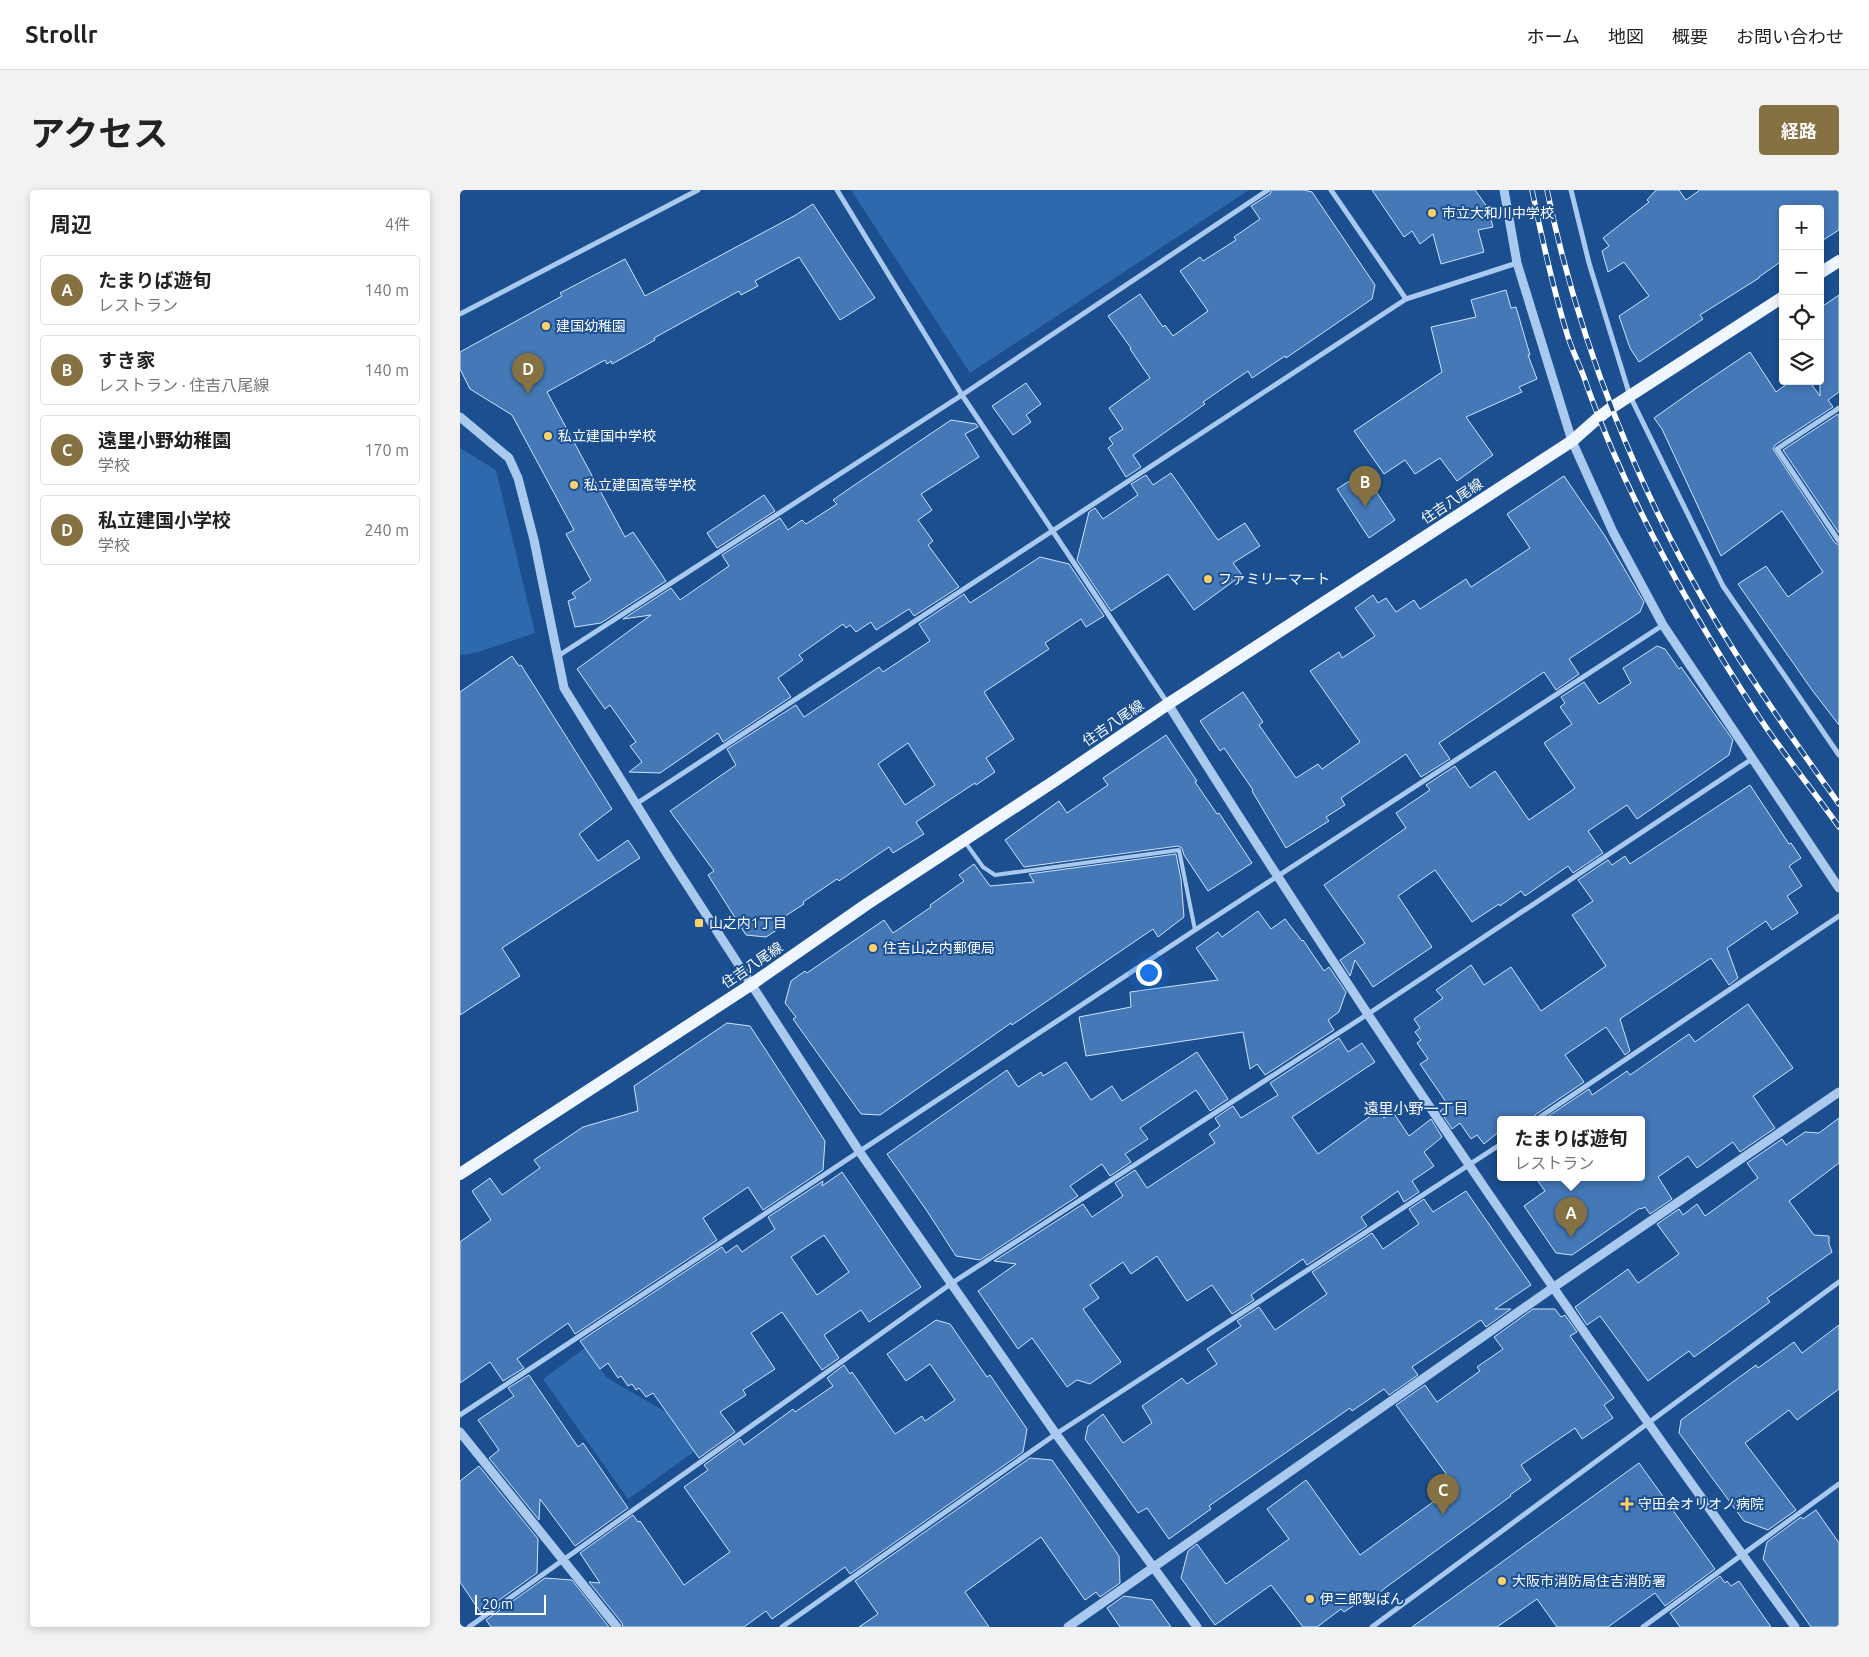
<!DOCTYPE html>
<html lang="ja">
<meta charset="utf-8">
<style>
:root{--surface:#fff;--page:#f2f2f2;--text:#222;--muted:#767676;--line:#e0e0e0;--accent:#857141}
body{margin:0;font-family:Ubuntu,"Noto Sans JP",sans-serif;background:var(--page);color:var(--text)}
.controls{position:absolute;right:15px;top:15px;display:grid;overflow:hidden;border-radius:5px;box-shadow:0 2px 8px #0003}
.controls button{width:45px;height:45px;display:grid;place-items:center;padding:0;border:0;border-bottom:1px solid var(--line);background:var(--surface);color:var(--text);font:25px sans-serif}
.scale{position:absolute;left:15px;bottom:12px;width:71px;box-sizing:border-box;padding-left:5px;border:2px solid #fff;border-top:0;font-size:14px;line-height:18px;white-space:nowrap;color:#fff;-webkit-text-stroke:4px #1b4f8f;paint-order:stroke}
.you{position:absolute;left:688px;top:782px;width:18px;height:18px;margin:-12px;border:4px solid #fff;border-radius:50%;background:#1a73e8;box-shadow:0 0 0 8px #1a73e833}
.badge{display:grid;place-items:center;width:32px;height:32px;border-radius:50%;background:var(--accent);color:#fff;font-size:16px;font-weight:700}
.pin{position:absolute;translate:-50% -41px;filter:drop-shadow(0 1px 2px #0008)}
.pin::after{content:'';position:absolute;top:26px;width:18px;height:15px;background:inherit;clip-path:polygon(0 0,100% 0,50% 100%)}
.popup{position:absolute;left:1037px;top:926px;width:148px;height:65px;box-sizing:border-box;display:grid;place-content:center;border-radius:5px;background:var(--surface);filter:drop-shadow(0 1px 4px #0005);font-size:16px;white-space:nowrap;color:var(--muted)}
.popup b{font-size:19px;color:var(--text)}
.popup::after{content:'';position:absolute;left:50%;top:100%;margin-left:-10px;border:10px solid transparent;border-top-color:var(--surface)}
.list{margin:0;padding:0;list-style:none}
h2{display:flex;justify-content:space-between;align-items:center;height:65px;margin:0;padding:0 20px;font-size:21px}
h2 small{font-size:16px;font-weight:400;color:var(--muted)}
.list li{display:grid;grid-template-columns:32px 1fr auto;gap:15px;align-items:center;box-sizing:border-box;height:70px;margin:0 10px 10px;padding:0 10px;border:1px solid var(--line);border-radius:5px}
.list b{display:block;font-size:19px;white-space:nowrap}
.list p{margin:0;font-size:16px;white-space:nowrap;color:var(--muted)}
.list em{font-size:16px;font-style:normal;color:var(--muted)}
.icon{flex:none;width:28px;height:28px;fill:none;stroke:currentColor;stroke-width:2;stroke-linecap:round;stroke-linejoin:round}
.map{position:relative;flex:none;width:1379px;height:1437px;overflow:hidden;border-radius:5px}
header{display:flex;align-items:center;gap:30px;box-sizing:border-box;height:70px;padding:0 25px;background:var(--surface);border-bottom:1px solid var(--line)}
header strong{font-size:24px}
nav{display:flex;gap:28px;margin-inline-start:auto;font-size:18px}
.intro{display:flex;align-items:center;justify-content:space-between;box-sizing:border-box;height:120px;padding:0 30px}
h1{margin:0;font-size:35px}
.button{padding:12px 22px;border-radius:5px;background:var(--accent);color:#fff;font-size:18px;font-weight:700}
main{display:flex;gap:30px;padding:0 30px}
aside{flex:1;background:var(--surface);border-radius:5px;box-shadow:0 2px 8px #0003}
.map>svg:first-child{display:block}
</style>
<header>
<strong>Strollr</strong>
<nav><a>ホーム</a><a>地図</a><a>概要</a><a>お問い合わせ</a></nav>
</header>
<div class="intro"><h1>アクセス</h1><a class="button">経路</a></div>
<main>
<aside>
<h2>周辺<small>4件</small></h2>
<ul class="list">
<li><span class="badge">A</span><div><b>たまりば遊旬</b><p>レストラン</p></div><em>140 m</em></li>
<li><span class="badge">B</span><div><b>すき家</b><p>レストラン · 住吉八尾線</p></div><em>140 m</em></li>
<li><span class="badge">C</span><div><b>遠里小野幼稚園</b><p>学校</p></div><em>170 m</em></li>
<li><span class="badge">D</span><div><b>私立建国小学校</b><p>学校</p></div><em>240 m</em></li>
</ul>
</aside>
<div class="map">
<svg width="1379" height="1437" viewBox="0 0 1379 1437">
<rect width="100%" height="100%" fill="#1b4f8f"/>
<!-- green -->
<path fill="#2e69ad" d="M 391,0 L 789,0 L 510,183 Z
M 0,258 L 36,280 L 75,443 L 15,463 L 0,465 Z
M 125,1158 L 147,1188 L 206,1222 L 235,1261 L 168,1309 L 83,1189 Z"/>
<!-- building -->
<path fill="#4478b7" stroke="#cfe3fa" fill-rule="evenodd" d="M 812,0 L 844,0 L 852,2 L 915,95 L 912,109 L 826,168 L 825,166 L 792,188 L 788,181 L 743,212 L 745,214 L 673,265 L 681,277 L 666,287 L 648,258 L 653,254 L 649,248 L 663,239 L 649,218 L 690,188 L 670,159 L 671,158 L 648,126 L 680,104 L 703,137 L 705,135 L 713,146 L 748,121 L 720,81 L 740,67 L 743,71 L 776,50 L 774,47 L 800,29 L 791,16 L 810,4 Z
M 912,0 L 1015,0 L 1028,18 L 1033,37 L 1018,40 L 1024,62 L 981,74 L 973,44 L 960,54 L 952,41 L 944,47 Z
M 1196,0 L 1219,0 L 1226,10 L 1240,0 L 1379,0 L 1379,40 L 1360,52 L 1360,19 L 1323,19 L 1323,70 L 1299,87 L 1299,88 L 1240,125 L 1243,129 L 1179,172 L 1170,158 L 1159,126 L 1189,106 L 1164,72 L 1148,82 L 1142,61 L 1149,56 L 1143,48 L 1189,12 L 1187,10 Z
M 353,14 L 415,108 L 380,130 L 339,67 L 295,91 L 298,96 L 281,105 L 279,101 L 194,148 L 195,150 L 152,174 L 151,171 L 147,174 L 145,170 L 87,202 L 165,347 L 173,342 L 206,391 L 141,433 L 115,437 L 108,411 L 116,408 L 112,403 L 131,390 L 106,344 L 114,340 L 52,225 L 10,199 L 0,179 L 0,162 L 102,106 L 100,103 L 165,69 L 185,106 L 334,26 Z
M 1046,100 L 1051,118 L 1056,117 L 1070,165 L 1068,165 L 1077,189 L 1059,197 L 1062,202 L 1006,227 L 1033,265 L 997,291 L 980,268 L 955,284 L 945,270 L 924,284 L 894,241 L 982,182 L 971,137 L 1016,127 L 1011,110 Z
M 1379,105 L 1379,202 L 1368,210 L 1373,217 L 1315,255 L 1313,259 L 1375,353 L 1379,355 L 1379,535 L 1352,500 L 1278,394 L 1306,376 L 1328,407 L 1363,382 L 1322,321 L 1261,366 L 1202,239 L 1194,228 L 1235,199 L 1290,162 L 1316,202 L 1331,191 L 1349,191 L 1360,206 L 1360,118 Z
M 566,193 L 581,214 L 566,225 L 571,232 L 553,245 L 532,216 Z
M 1378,224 L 1379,226 L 1379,343 L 1323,260 Z
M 491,230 L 516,234 L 518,237 L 505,244 L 519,267 L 461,304 L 472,320 L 458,330 L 473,351 L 468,355 L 499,397 L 454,426 L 449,419 L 416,440 L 411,432 L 396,442 L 390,435 L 386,438 L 383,434 L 339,465 L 343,470 L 318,488 L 331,507 L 263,552 L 258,543 L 200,583 L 169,582 L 182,572 L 170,556 L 176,552 L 150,515 L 145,519 L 117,479 L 191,425 L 163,429 L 211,398 L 220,410 L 269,376 L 262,365 L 320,328 L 328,340 L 342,330 L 346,334 L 377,314 L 373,310 L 393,296 Z
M 903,282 L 935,330 L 909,348 L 877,299 Z
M 711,283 L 758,350 L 785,333 L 800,356 L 773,373 L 782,385 L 734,420 L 708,384 L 651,421 L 617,370 L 629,322 L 635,318 L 643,329 L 678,305 L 671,294 L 686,285 L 693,295 Z
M 1104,286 L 1145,346 L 1178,402 L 1184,412 L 1180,422 L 1109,469 L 1119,484 L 1096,500 L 1084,482 L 979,553 L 990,569 L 961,587 L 946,564 L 881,608 L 885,615 L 866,627 L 869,631 L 826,658 L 792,601 L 793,600 L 764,558 L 760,561 L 740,531 L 783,502 L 803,532 L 799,535 L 836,588 L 858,574 L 862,579 L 900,552 L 850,481 L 879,462 L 882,468 L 915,446 L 895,418 L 913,405 L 918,413 L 926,408 L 936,422 L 954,410 L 960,419 L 1006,389 L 1011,397 L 1070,358 L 1047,324 Z
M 304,305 L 315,321 L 257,358 L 247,343 Z
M 580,367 L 609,374 L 644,426 L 626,437 L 621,429 L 585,453 L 589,459 L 524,502 L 554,549 L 526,568 L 535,582 L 516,595 L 515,593 L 456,632 L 464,644 L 433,663 L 429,657 L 379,691 L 377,689 L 343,712 L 344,714 L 316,732 L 320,738 L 306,747 L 286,745 L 248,685 L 254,681 L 210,621 L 276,575 L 267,559 L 336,515 L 344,527 L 419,477 L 423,482 L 470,451 L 459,434 L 504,404 L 510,413 ZM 448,553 L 475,595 L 445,615 L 418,574 Z
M 1197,456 L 1205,459 L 1219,479 L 1221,477 L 1273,550 L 1269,565 L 1177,629 L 1167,615 L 1128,641 L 1143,663 L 1113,683 L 1108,676 L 1065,706 L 1061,701 L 1040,716 L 1039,714 L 1012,732 L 975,680 L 938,706 L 972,757 L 913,797 L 895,770 L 890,786 L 880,770 L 905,753 L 864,695 L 946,638 L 936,623 L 970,600 L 966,595 L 995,576 L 1010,598 L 1035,581 L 1069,630 L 1107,604 L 1115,598 L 1084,553 L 1112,534 L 1100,517 L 1105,513 L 1101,507 L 1124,492 L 1139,514 L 1171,493 L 1163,478 Z
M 52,466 L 59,476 L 61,475 L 152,619 L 119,644 L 138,671 L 168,650 L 180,668 L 42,758 L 60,786 L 0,825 L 0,502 Z
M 706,545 L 737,591 L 735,592 L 757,624 L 759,623 L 792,673 L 748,701 L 724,665 L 722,658 L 718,656 L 564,677 L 545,650 L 599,611 L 607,623 L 648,595 L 643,588 Z
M 1290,595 L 1329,654 L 1331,653 L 1341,668 L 1329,676 L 1342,696 L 1327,706 L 1338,723 L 1312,740 L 1306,731 L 1267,758 L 1278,788 L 1269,795 L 1251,768 L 1160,829 L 1170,861 L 1165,865 L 1146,837 L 1105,865 L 1124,892 L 1075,925 L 1073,929 L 1041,929 L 1041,940 L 1024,954 L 1017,945 L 1011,949 L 1000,933 L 992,939 L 980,921 L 988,915 L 960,874 L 968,869 L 957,853 L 961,850 L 955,842 L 960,838 L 954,829 L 983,808 L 976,800 L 1011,775 L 1024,795 L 1051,777 L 1081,821 L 1146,776 L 1112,725 L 1133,711 L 1118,690 L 1148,670 L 1152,675 L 1165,666 L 1170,674 Z
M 716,664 L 721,689 L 724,727 L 698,747 L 693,739 L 552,835 L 551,833 L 420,925 L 401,924 L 333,829 L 336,827 L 325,813 L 331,791 L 345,781 L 347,783 L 424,730 L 433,743 L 471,717 L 470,715 L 504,691 L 499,685 L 514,674 L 530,696 L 574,692 L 569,684 Z
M 798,721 L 811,739 L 825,729 L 842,751 L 843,750 L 864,781 L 869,777 L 886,802 L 879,822 L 868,830 L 874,840 L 805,885 L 797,874 L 790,879 L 783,842 L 626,866 L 619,827 L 671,817 L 670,802 L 758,790 L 736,758 L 758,742 L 762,747 Z
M 1288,814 L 1333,878 L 1293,906 L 1315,938 L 1280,962 L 1273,952 L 1237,978 L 1228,966 L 1198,987 L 1212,1009 L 1190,1024 L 1185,1017 L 1181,1019 L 1180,1018 L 1112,1065 L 1096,1063 L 1064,1016 L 1085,1001 L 1075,987 L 1181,987 L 1181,929 L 1084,929 L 1129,899 L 1132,905 L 1167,881 L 1170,885 L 1229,844 L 1235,852 Z
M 267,833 L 290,836 L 296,845 L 365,951 L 363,980 L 303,1020 L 288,997 L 243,1028 L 257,1050 L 115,1144 L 108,1133 L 57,1169 L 64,1178 L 43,1191 L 30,1172 L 0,1193 L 0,1052 L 31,1030 L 12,1001 L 30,988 L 42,1005 L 80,978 L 74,970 L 123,937 L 178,921 L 174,896 Z
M 879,848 L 888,862 L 902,853 L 915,872 L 832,927 L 858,964 L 919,920 L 924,928 L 933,922 L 949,946 L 971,929 L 982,947 L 964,962 L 974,976 L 952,991 L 959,1002 L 944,1012 L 938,1001 L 901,1027 L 907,1036 L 847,1075 L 843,1069 L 791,1105 L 794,1110 L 772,1124 L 752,1095 L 727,1111 L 697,1066 L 671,1084 L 663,1072 L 630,1095 L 639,1108 L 623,1119 L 661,1172 L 630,1194 L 617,1190 L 607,1197 L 572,1148 L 558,1159 L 518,1101 L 556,1074 L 534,1071 L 623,1014 L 632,1027 L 663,1006 L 655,993 L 675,980 L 687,998 L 755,953 L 749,944 L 760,936 L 755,928 L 773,916 L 781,928 L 818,905 L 810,893 Z
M 737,862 L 768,909 L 750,921 L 736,900 L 680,938 L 688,949 L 665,964 L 671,972 L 650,986 L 642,974 L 610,996 L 618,1006 L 520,1070 L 496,1066 L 467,1021 L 427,964 L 547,880 L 558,897 L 581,882 L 583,886 L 606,872 L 631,910 L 652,896 L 662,911 Z
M 1379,928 L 1379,973 L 1329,1011 L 1354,1045 L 1369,1046 L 1369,1054 L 1372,1062 L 1307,1108 L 1310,1112 L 1234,1167 L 1229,1161 L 1188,1191 L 1140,1126 L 1127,1135 L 1115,1117 L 1168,1079 L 1178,1093 L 1219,1064 L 1197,1034 L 1219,1019 L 1223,1025 L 1237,1014 L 1245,1026 L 1298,988 L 1287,973 L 1322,949 L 1326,955 L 1345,942 L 1359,943 Z
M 382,982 L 461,1097 L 409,1132 L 401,1120 L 364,1145 L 379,1168 L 362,1180 L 322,1122 L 291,1143 L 315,1179 L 283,1200 L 286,1205 L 260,1222 L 275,1242 L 239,1268 L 193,1203 L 186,1207 L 179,1198 L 176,1200 L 172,1194 L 168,1196 L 161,1186 L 158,1188 L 148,1173 L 140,1179 L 120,1151 L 262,1057 L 266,1063 L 277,1055 L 282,1062 L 315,1039 L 308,1027 L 363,991 L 362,996 ZM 364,1045 L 389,1082 L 357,1105 L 331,1067 Z
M 1006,1001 L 1071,1095 L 1035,1119 L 1051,1119 L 1026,1137 L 1021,1130 L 952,1177 L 958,1185 L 929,1205 L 924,1199 L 892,1221 L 890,1218 L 749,1316 L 751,1319 L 709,1349 L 687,1318 L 678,1323 L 625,1249 L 628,1236 L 643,1224 L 663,1253 L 692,1233 L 682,1216 L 722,1188 L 727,1194 L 757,1174 L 747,1159 L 781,1136 L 777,1131 L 799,1117 L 815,1140 L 867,1104 L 852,1082 L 912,1043 L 923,1059 L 959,1034 L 949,1019 L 964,1009 L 973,1022 Z
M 1073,1119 L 1095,1119 L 1101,1127 L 1105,1125 L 1117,1142 L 1110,1146 L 1154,1208 L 1144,1215 L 1153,1228 L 1122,1249 L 1115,1238 L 1061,1275 L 1071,1290 L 1050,1305 L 1051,1306 L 925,1398 L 916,1406 L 899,1412 L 884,1422 L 881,1419 L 857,1437 L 843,1437 L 811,1395 L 755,1435 L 721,1388 L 728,1361 L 737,1354 L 766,1394 L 829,1349 L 807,1319 L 846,1290 L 900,1365 L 995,1296 L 936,1215 L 965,1195 L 977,1212 L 1020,1181 L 1017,1177 L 1043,1159 L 1034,1147 Z
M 476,1130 L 490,1134 L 527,1187 L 530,1185 L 567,1239 L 563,1262 L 390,1384 L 385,1377 L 312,1429 L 306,1421 L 284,1437 L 163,1437 L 162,1433 L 129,1392 L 140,1393 L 120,1363 L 173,1325 L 178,1332 L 180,1331 L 224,1395 L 270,1362 L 224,1297 L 248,1280 L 244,1275 L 280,1249 L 284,1255 L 333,1219 L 335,1222 L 373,1196 L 367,1188 L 384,1175 L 390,1184 L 392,1182 L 435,1244 L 462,1226 L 465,1231 L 495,1210 L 470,1174 L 446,1191 L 427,1164 Z
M 1379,1135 L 1379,1199 L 1337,1230 L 1329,1220 L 1285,1253 L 1336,1320 L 1308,1340 L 1284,1331 L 1219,1243 L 1221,1230 L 1296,1175 L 1298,1178 L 1334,1152 L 1342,1163 Z
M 69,1185 L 118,1257 L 123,1253 L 168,1318 L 115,1356 L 80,1309 L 79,1330 L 29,1268 L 39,1260 L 18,1230 L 54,1206 L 48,1198 Z
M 570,1268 L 592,1270 L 659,1366 L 660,1393 L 640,1407 L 636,1402 L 625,1410 L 581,1347 L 505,1402 L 529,1437 L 399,1437 L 418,1424 L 395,1391 Z
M 1179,1273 L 1255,1379 L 1205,1416 L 1195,1403 L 1148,1437 L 1097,1437 L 1077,1409 L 1037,1437 L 952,1437 Z
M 19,1276 L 78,1349 L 77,1383 L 21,1423 L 0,1392 L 0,1291 Z
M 1356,1320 L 1379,1353 L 1379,1437 L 1351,1437 L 1303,1369 L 1307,1352 L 1341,1327 L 1343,1329 Z
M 1260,1386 L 1265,1393 L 1267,1391 L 1271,1396 L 1279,1391 L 1311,1437 L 1220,1437 L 1210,1423 Z
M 85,1388 L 112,1390 L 149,1437 L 31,1437 L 26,1430 Z
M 664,1406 L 692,1410 L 711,1437 L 660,1437 L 647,1418 Z"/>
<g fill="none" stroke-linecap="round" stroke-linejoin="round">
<!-- service -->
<path stroke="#a9c9ee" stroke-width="4" d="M 505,652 L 523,677 L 535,685 L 719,660 L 735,740"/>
<!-- minor -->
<path stroke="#a9c9ee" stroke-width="5" d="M 377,0 L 502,205 L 708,514
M 871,0 L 946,109
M 1111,0 L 1129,73 L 1170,206 L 1263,396 L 1379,565
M 0,124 L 238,0
M 1379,218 L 1317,259 L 1379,351
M 98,466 L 502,205 L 808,0
M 176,614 L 946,109 L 1057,73
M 1077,929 L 1379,726
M 0,1225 L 735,740 L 1203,435
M 9,1437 L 492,1093 L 908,824 L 1292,569
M 322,1437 L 596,1244 L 1041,954
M 912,1437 L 1379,1092
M 1183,1437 L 1379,1294"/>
<!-- tertiary -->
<path stroke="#a9c9ee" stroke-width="9" d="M 1044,0 L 1057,73 L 1112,251 L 1153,342 L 1203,435 L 1379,698
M 0,227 L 49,268 L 58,288 L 74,350 L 104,498 L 209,667 L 399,961 L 596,1244 L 737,1437
M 708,514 C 905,829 1116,1137 1335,1437
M 0,1242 L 157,1437
M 608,1437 L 1094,1097 L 1379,902"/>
<!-- primary -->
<path stroke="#f0f6ff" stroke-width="12" d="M 1360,83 L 1379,71
M 0,984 L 292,794 L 407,714 L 596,590 L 708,514 L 1112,251 L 1138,228 L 1151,218 L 1323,107"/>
<defs>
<path id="rail" d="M 1072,0 C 1082,49 1093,99 1108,147 C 1113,163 1122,179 1127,196 C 1169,313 1231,423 1299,527 C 1324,565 1353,600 1379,637
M 1087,0 C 1119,154 1179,304 1260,438 C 1297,499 1338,556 1379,614"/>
</defs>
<!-- rail casing -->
<use href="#rail" stroke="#fff" stroke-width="5.5"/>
<!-- rail -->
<use href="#rail" stroke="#1b4f8f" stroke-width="4" stroke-dasharray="11" stroke-linecap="butt"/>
</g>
<!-- markers -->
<g fill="#ffd166" stroke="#1b4f8f" stroke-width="2">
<circle cx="972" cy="23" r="5"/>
<circle cx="86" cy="136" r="5"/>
<circle cx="88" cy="246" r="5"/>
<circle cx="114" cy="295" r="5"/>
<circle cx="748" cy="389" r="5"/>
<rect x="234" y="728" width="10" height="10" rx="2.5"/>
<circle cx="413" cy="758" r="5"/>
<path d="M1164.5 1306.5h5v5h5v5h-5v5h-5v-5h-5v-5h5z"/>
<circle cx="1042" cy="1391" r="5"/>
<circle cx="850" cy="1409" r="5"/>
</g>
<g text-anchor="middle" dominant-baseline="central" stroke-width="4" stroke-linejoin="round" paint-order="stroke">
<!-- poi labels -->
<g font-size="14" fill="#fff" stroke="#1b4f8f" text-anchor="start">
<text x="982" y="23">市立大和川中学校</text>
<text x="96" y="136">建国幼稚園</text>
<text x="98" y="246">私立建国中学校</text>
<text x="124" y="295">私立建国高等学校</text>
<text x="758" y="389">ファミリーマート</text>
<text x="249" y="733">山之内1丁目</text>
<text x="423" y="758">住吉山之内郵便局</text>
<text x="1178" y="1314">守田会オリオノ病院</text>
<text x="1052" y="1391">大阪市消防局住吉消防署</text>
<text x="860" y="1409">伊三郎製ぱん</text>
</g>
<!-- street labels -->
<g font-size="14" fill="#fff" stroke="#1b4f8f">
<text transform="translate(992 311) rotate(-33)">住吉八尾線</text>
<text transform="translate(653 533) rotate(-34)">住吉八尾線</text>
<text transform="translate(292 775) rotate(-34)">住吉八尾線</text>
</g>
<!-- neighbourhood labels -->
<g font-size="15" fill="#fff" stroke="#1b4f8f">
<text x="956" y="918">遠里小野一丁目</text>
</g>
</g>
</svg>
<div class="controls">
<button>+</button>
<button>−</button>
<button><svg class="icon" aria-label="locate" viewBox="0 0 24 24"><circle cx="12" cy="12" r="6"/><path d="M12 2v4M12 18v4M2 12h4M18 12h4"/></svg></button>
<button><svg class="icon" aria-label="layers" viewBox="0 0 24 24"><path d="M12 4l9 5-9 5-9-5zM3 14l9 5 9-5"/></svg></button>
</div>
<div class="scale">20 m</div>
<div class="you"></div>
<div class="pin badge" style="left:1111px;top:1048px">A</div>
<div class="popup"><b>たまりば遊旬</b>レストラン</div>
<div class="pin badge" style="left:905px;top:317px">B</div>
<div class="pin badge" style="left:983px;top:1325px">C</div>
<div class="pin badge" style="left:68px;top:204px">D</div>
</div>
</main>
